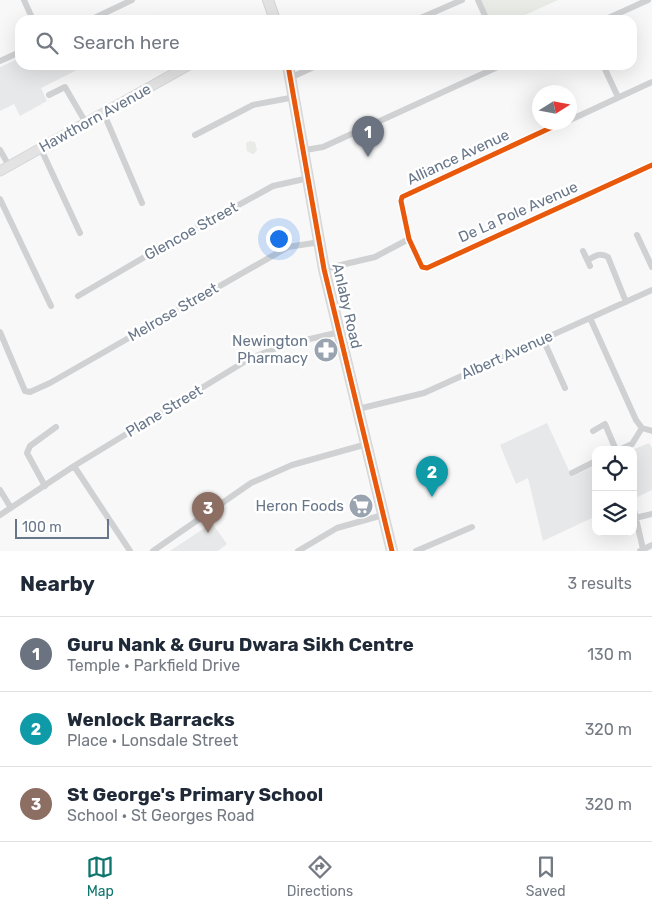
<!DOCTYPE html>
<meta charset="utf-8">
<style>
:root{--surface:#fff;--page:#f2f2f3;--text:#1f2937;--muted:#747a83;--line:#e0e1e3;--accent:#0f766e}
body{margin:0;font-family:Rubik,sans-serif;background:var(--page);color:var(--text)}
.controls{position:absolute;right:15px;bottom:15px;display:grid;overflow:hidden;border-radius:10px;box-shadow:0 5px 20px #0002}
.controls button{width:45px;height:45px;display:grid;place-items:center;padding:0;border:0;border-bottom:1px solid var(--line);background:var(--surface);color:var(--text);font:25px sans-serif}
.compass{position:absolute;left:532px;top:85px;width:45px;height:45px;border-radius:50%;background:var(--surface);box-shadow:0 5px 20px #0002;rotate:79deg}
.scale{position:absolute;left:15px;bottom:12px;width:94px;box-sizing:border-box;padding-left:5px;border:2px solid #677689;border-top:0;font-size:14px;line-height:18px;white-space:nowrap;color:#677689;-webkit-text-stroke:4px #fff;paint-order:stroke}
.you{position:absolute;left:278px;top:238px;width:18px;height:18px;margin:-12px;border:4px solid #fff;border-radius:50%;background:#1a73e8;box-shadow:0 0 0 8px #1a73e833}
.badge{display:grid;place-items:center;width:32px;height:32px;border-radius:50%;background:var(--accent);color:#fff;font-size:16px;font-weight:700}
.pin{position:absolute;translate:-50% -41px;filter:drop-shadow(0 1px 2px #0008)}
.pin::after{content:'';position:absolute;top:26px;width:18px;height:15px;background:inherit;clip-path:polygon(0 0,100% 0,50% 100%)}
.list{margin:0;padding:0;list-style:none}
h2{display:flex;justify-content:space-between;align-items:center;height:65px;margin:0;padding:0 20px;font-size:21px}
h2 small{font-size:16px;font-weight:400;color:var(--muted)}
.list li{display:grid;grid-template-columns:32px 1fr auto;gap:15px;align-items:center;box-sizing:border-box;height:75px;padding:0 20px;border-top:1px solid var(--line)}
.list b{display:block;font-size:19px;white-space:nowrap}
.list p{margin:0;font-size:16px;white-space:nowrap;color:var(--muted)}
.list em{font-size:16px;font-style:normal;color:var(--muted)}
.icon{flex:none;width:28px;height:28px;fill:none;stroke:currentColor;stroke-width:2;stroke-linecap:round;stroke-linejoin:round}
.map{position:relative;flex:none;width:652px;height:551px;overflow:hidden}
.search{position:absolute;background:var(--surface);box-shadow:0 5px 20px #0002;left:15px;right:15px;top:15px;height:55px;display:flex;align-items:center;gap:12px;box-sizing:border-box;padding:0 18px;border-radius:15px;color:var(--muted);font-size:19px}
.sheet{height:290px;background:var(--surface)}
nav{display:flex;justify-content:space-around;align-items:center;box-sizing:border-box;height:70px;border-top:1px solid var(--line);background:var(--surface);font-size:14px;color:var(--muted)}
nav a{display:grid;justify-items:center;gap:2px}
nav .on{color:var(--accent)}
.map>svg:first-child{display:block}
</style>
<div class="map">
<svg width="652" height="551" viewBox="0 0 652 551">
<rect width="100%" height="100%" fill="#f8f8f8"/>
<!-- built -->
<path fill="#e7e8e9" d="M 20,58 L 20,65 L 85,66 L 41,88 L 47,101 L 20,116 L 14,104 L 0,111 L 0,67 Z
M 547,423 L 572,477 L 596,465 L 596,516 L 543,541 L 528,478 L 516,484 L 500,445 Z
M 649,443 L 652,448 L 652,490 L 633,499 L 633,450 L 632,450 Z
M 212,523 L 227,544 L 218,551 L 170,551 Z"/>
<!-- green -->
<path fill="#e8ebe6" d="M 481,0 L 558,0 L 514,20 L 490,20 Z
M 250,141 L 255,142 L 257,150 L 254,154 L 252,154 L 247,151 L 246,143 Z"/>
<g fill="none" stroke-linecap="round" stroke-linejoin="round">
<defs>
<path id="secondary" d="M 0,171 L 189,65"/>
<path id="primary" d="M 268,0 L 275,20
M 288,65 L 324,269 L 392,551"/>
</defs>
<!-- secondary casing -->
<use href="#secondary" stroke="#d3d5d7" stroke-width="11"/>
<!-- primary casing -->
<use href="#primary" stroke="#d3d4d6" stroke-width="12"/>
<!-- street -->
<path stroke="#d0d1d3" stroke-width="6" d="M 24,0 L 33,20
M 478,0 L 487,20
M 159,18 L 160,20
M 90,20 L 132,0
M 416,20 L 462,0
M 604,20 L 648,0
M 0,61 L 20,52
M 603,65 L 618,97
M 292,77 L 318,65
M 49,95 L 65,87 L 86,123
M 104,114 L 142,203
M 570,120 L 652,82
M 563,122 L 402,197 L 401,201 L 409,239 L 422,267 L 427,268 L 652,165
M 195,135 L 253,105 L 295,97
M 41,149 L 80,233
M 0,150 L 9,166
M 305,150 L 323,147 L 502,65
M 0,199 L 51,306
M 637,235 L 652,267
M 583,251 L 590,266
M 588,260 C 595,256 600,252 608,257 L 626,302
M 324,269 L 375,257 L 409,239
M 78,296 L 155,251 L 273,186 L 309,178
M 590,318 L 636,420 L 642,428 L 652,431
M 0,332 L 25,391 L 30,392 L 50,383 L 288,247 L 320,242
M 543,339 L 565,388
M 358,409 L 424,393 L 652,290
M 593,431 L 605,424 L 616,450
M 619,450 L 632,444 L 642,428
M 74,466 L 130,551
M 572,473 L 596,461
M 45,486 L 27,453 L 30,446 L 56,427
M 0,490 L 11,508
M 634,510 L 643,549
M 0,515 L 74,466 L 249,359 L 284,345 L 340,332
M 635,518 L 652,514
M 153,551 L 251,483 L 292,465 L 367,444
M 298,551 L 337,528 L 383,515
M 416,551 L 472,527
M 640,551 L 652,545"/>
<!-- secondary -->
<use href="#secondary" stroke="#e3e3e4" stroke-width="9"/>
<!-- primary -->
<use href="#primary" stroke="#e3e3e4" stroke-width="10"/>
<defs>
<path id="cycleway" d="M 288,65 L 324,269 L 392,551
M 563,122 L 402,197 L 401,201 L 409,239 L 422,267 L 427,268 L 652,165"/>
</defs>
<!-- cycleway casing -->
<use href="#cycleway" stroke="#fff" stroke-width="8"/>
<!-- cycleway -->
<use href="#cycleway" stroke="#e8590c" stroke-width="5"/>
</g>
<!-- icons -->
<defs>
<symbol id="pharmacy-disc" viewBox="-11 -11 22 22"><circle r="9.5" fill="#9aa4b0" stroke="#fff"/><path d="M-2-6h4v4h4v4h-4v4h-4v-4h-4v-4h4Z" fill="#fff"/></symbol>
<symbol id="supermarket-disc" viewBox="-11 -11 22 22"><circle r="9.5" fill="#9aa4b0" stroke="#fff"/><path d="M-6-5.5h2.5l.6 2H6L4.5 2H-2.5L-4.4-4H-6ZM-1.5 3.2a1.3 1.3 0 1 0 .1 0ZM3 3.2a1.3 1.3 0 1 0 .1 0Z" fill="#fff"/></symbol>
</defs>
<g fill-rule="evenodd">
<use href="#pharmacy-disc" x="312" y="336" width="28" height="28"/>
<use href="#supermarket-disc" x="347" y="492" width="28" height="28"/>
</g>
<g text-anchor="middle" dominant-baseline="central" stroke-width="5" stroke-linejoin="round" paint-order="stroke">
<!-- street labels -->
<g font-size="15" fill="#677689" stroke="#fff">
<text transform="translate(95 118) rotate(-29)">Hawthorn Avenue</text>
<text transform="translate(458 157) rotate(-25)">Alliance Avenue</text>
<text transform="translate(518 212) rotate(-24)">De La Pole Avenue</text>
<text transform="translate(191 231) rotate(-29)">Glencoe Street</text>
<text transform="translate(347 306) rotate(77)">Anlaby Road</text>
<text transform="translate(173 312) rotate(-30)">Melrose Street</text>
<text transform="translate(507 355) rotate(-24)">Albert Avenue</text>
<text transform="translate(164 411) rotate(-31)">Plane Street</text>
</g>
<!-- poi labels -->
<g font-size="15" fill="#677689" stroke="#fff" text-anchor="end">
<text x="308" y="341">Newington<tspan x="308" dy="17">Pharmacy</tspan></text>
<text x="344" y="506">Heron Foods</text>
</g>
</g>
</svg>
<div class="controls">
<button><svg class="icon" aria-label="locate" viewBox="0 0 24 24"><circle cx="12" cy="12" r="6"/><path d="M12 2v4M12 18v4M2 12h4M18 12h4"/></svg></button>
<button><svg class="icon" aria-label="layers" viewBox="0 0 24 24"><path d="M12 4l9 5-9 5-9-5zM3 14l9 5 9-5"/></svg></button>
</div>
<svg class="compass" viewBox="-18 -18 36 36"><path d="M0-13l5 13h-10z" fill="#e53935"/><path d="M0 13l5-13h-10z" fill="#747a83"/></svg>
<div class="scale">100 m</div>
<div class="you"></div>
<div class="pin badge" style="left:368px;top:157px;background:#6b7280">1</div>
<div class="pin badge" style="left:432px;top:497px;background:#0f9aa8">2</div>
<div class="pin badge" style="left:208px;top:533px;background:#8d6e63">3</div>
<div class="search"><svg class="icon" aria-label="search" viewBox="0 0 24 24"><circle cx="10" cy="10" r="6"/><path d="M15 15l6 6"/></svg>Search here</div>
</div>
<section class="sheet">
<h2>Nearby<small>3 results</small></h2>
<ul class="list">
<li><span class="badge" style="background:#6b7280">1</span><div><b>Guru Nank &amp; Guru Dwara Sikh Centre</b><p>Temple · Parkfield Drive</p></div><em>130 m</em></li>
<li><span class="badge" style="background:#0f9aa8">2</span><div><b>Wenlock Barracks</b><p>Place · Lonsdale Street</p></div><em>320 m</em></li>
<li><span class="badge" style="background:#8d6e63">3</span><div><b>St George's Primary School</b><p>School · St Georges Road</p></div><em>320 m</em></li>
</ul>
</section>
<nav>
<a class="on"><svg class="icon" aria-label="map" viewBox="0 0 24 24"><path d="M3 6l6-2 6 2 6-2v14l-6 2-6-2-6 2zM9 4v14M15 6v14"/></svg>Map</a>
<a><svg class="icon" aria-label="directions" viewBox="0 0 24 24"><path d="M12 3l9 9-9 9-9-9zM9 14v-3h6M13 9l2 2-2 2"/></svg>Directions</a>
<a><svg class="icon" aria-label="saved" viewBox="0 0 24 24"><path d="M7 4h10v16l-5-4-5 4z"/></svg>Saved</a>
</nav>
